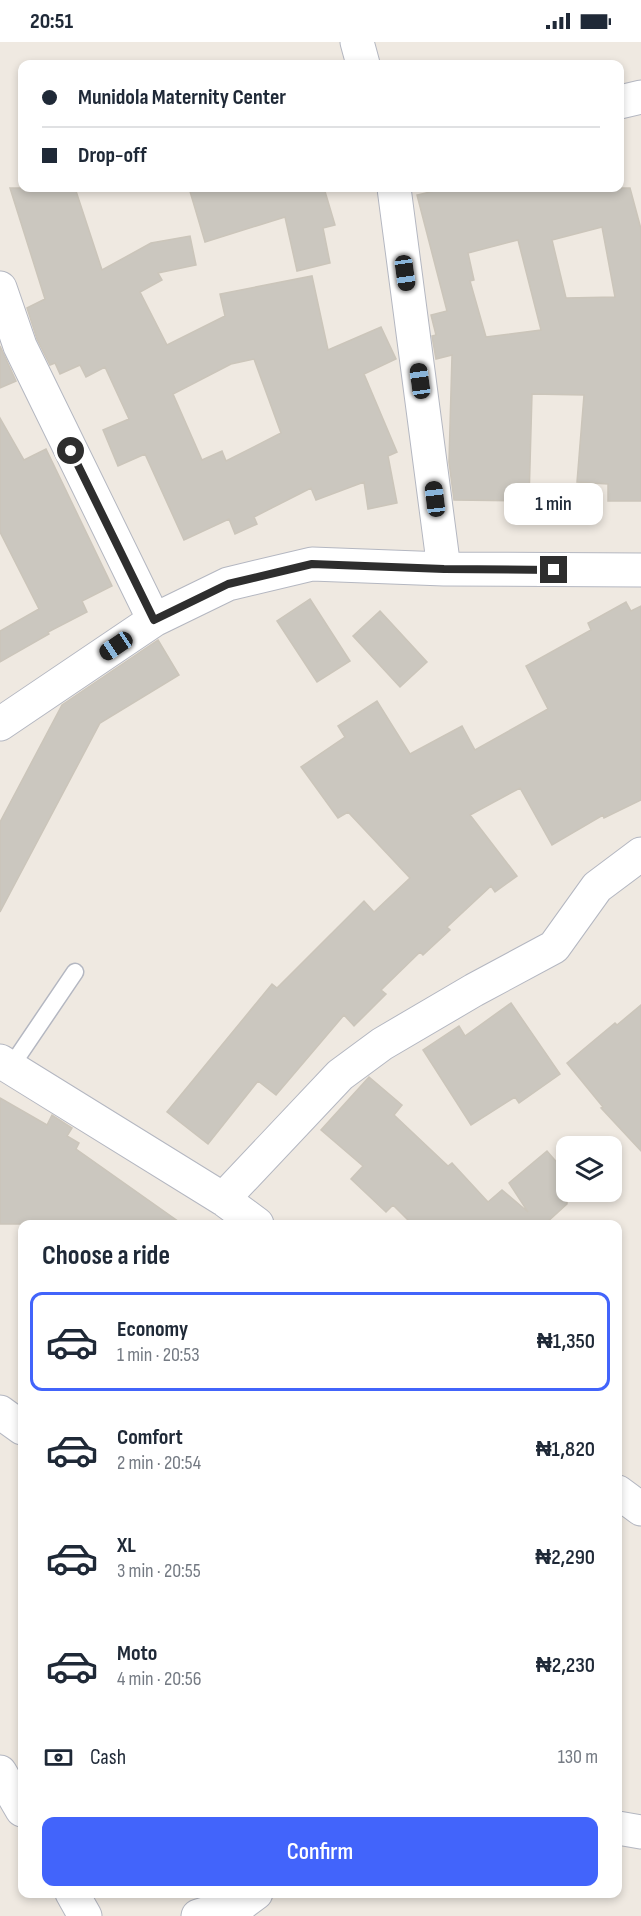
<!DOCTYPE html>
<html lang="en">
<head>
<meta charset="utf-8">
<style>
	:root { --surface:#fff; --page:#f6f6f7; --text:#1f2937; --muted:#747a83; --line:#e0e1e3; --accent:#4264fb }
	body { margin:0; font-family:"Sofia Sans Condensed",sans-serif; background:var(--page); color:var(--text); height:100vh; display:flex; flex-direction:column; font-size:22px; white-space:nowrap }
	* { box-sizing:border-box; margin:0 }
	p { font-size:20px; color:var(--muted) }
	.icon { flex:none; width:33px; height:33px; fill:none; stroke:currentColor; stroke-width:2; stroke-linecap:round; stroke-linejoin:round }
	.map { position:relative; flex:1; overflow:hidden }
	.drawer { position:absolute; left:18px; top:1178px; width:604px; height:678px; display:flex; flex-direction:column; background:var(--surface); border-radius:12px; box-shadow:0 3px 9px #0003 }
	.drawer>* { flex:none }
	.hud { position:absolute; left:18px; top:18px; width:606px; height:132px; border-radius:12px; box-shadow:0 3px 9px #0003; display:grid; align-content:center; height:132px; padding:0 24px; background:var(--surface) }
	.tools { position:absolute; left:556px; top:1094px; display:grid; gap:12px }
	.tools a { display:grid; place-items:center; width:66px; height:66px; border-radius:12px; background:var(--surface); box-shadow:0 3px 9px #0003; font-size:30px }
	.end { position:absolute; width:27px; height:27px; margin:-14px; border:8px solid #2e2e2e; background:#fff; box-shadow:0 0 0 3px #fff }
	.from { border-radius:50% }
	.bubble { position:absolute; height:42px; border-radius:12px; background:var(--surface); box-shadow:0 3px 9px #0003; font-size:20px; font-weight:600; line-height:42px; text-align:center }
	.car { position:absolute; width:18px; height:36px; margin:-18px -9px; border-radius:8px; box-shadow:0 0 4px 2px #0007; background:linear-gradient(#222 24%,#8ab4d8 0 40%,#222 0 76%,#8ab4d8 0 86%,#222 0) }
	.hud b { display:flex; align-items:center; gap:21px; height:57px; font-size:22px }
	.hud b+b { border-top:2px solid var(--line) }
	.hud i { width:15px; height:15px; background:var(--text) }
	ul { padding:0; list-style:none }
	li { display:flex; align-items:center; gap:18px; height:99px; margin:0 12px 9px; padding:0 12px; border:3px solid transparent; border-radius:12px }
	li div { flex:1 }
	li b { display:block; font-size:22px }
	li em { font-style:normal; font-weight:600 }
	li.active { border-color:var(--accent) }
	li>.icon { width:54px; height:54px; stroke-width:1.5 }
	h2 { padding:0 24px; font-size:27px; line-height:72px }
	.pay { display:flex; align-items:center; gap:15px; height:66px; padding:0 24px; font-size:22px }
	.pay p { margin-inline-start:auto }
	.button { display:flex; gap:12px; margin-top:auto; padding:12px 24px }
	.button a { flex:1; height:69px; border-radius:12px; background:var(--accent); color:#fff; font-size:24px; font-weight:600; line-height:69px; text-align:center }
	.status { display:flex; justify-content:space-between; align-items:center; height:42px; padding:0 30px; background:var(--surface); direction:ltr }
	.status svg { height:16px; fill:currentColor }
	.map>svg:first-child { display:block }
</style>
</head>
<body>
<div class="status"><b>20:51</b><svg viewBox="0 0 49 12"><path d="M0 12V9h3v3zM5 12V6h3v6zM10 12V3h3v9zM15 12V0h3v12zM26 1h20v11H26zM47 4h2v5h-2z"/></svg></div>
<div class="map">
<svg width="641" height="1874" viewBox="0 0 641 1874">
	<rect width="100%" height="100%" fill="#efe9e1"/>
	<path fill="#cbc7bf" stroke="#cbc5ba" stroke-width="1.5" fill-rule="evenodd" d="M10 146H75L102 228 151 201 190 194 196 223 158 231 162 238 140 250 167 303 225 274 220 252 312 234 328 308 381 285 396 317 364 332 397 410 388 414 397 461 368 467 364 440 316 458 311 446 254 475 257 482 235 492 229 477 184 498 145 412 118 424 103 388 129 377 105 325 86 335 80 323 60 332 55 321 50 323 37 297 27 266 45 257ZM254 317 281 391 226 419 222 409 202 418 173 352 231 322Z
		M189 146H324L335 183 323 186 330 221 297 229 285 175 205 200Z
		M447 146H630L641 187V459H608V442L577 440 584 353 532 352 529 459 454 458 449 420 452 313 436 317 432 294 436 293 431 273 447 269 417 153ZM602 185 615 255 566 256 552 198ZM518 198 541 288 486 295 470 239 474 238 468 211Z
		M0 304 16 339 0 346Z
		M0 376 24 418 46 407 112 544 82 559 87 570 48 590 49 592 0 620V589L39 567 0 490Z
		M310 557 350 619 317 640 277 579Z
		M626 560 631 569 641 564V758L604 776 603 773 552 803 520 746 470 773 517 834 495 850 491 844 447 885 450 888 423 913 420 910 381 948 386 952 354 984 344 973 276 1053 258 1039 208 1102 167 1070 272 942 277 946 364 859 374 870 410 836 348 770 338 776 301 725 345 695 338 684 377 659 410 712 462 684 475 708 548 667 526 624 591 588 588 581Z
		M380 569 427 620 400 645 353 594Z
		M158 598 179 633 100 681 0 870V780L62 663Z
		M511 961 560 1032 519 1061 515 1055 471 1083 423 1008 459 984 465 994Z
		M641 963V1109L601 1066 603 1065 567 1021 615 981 617 983Z
		M369 1035 402 1063 394 1073 448 1124 452 1121 488 1160 502 1148 528 1170 509 1141 547 1109 567 1132V1162L545 1182H412L393 1163 386 1170 351 1137 363 1124 321 1088Z
		M0 1056 47 1083 52 1073 72 1086 67 1094 79 1101 76 1107 182 1182H0Z"/>
	<g fill="none" stroke-linecap="round" stroke-linejoin="round">
		<defs>
			<path id="lane" d="M10 1026 75 930"/>
			<path id="street" d="M357 0 363 22
				M620 60 641 55
				M394 146 444 527
				M0 246 20 304 154 578
				M0 682 154 578 228 542 312 522 444 527 641 528
				M0 1019 223 1157 257 1182
				M223 1157 340 1033 382 1002 474 948 554 905 597 845 641 812
				M618 1450 641 1467
				M0 1730 22 1768
				M72 1851 85 1874
				M198 1874 244 1860 256 1851"/>
			<path id="secondary" d="M0 1370 22 1386
				M618 1786 641 1790"/>
		</defs>
		<use href="#lane" stroke="#b4b7c1" stroke-width="19"/>
		<use href="#street" stroke="#b4b7c1" stroke-width="35"/>
		<use href="#secondary" stroke="#b4b7c1" stroke-width="35"/>
		<use href="#lane" stroke="#fff" stroke-width="16"/>
		<use href="#street" stroke="#fff" stroke-width="33"/>
		<use href="#secondary" stroke="#fff" stroke-width="33"/>
	</g>
	<g fill="none" stroke-linecap="round" stroke-linejoin="round">
		<path stroke="#2e2e2e" stroke-width="8" d="M71 409 154 578 228 542 312 522 444 527 554 528"/>
	</g>
</svg>
<div class="tools">
<a><svg class="icon" aria-label="layers" viewBox="0 0 24 24"><path d="M12 4l9 5-9 5-9-5zM3 14l9 5 9-5"/></svg></a>
</div>
<i class="end from" style="left:71px;top:409px"></i>
<i class="end" style="left:554px;top:528px"></i>
<div class="bubble" style="left:504px;top:441px;width:99px">1 min</div>
<i class="car" style="left:405px;top:231px;rotate:172deg"></i>
<i class="car" style="left:420px;top:339px;rotate:352deg"></i>
<i class="car" style="left:435px;top:457px;rotate:353deg"></i>
<i class="car" style="left:116px;top:604px;rotate:236deg"></i>
<div class="hud">
<b><i class="from"></i>Munidola Maternity Center</b>
<b><i></i>Drop-off</b>
</div>
<section class="drawer">
<h2>Choose a ride</h2>
<ul>
<li class="active"><svg class="icon" aria-label="car" viewBox="0 0 24 24"><path d="M5 17H2v-5l4-1 3-4h7l3 4 3 1v5h-3M9 17h6M6 11h13"/><circle cx="7" cy="17" r="2"/><circle cx="17" cy="17" r="2"/></svg><div><b>Economy</b><p>1 min · 20:53</p></div><em>₦1,350</em></li>
<li><svg class="icon" aria-label="car" viewBox="0 0 24 24"><path d="M5 17H2v-5l4-1 3-4h7l3 4 3 1v5h-3M9 17h6M6 11h13"/><circle cx="7" cy="17" r="2"/><circle cx="17" cy="17" r="2"/></svg><div><b>Comfort</b><p>2 min · 20:54</p></div><em>₦1,820</em></li>
<li><svg class="icon" aria-label="car" viewBox="0 0 24 24"><path d="M5 17H2v-5l4-1 3-4h7l3 4 3 1v5h-3M9 17h6M6 11h13"/><circle cx="7" cy="17" r="2"/><circle cx="17" cy="17" r="2"/></svg><div><b>XL</b><p>3 min · 20:55</p></div><em>₦2,290</em></li>
<li><svg class="icon" aria-label="car" viewBox="0 0 24 24"><path d="M5 17H2v-5l4-1 3-4h7l3 4 3 1v5h-3M9 17h6M6 11h13"/><circle cx="7" cy="17" r="2"/><circle cx="17" cy="17" r="2"/></svg><div><b>Moto</b><p>4 min · 20:56</p></div><em>₦2,230</em></li>
</ul>
<div class="pay"><svg class="icon" aria-label="cash" viewBox="0 0 24 24"><path d="M3 7h18v10H3z"/><circle cx="12" cy="12" r="2"/></svg>Cash<p>130 m</p></div>
<div class="button"><a>Confirm</a></div>
</section>
</div>
</body>
</html>
